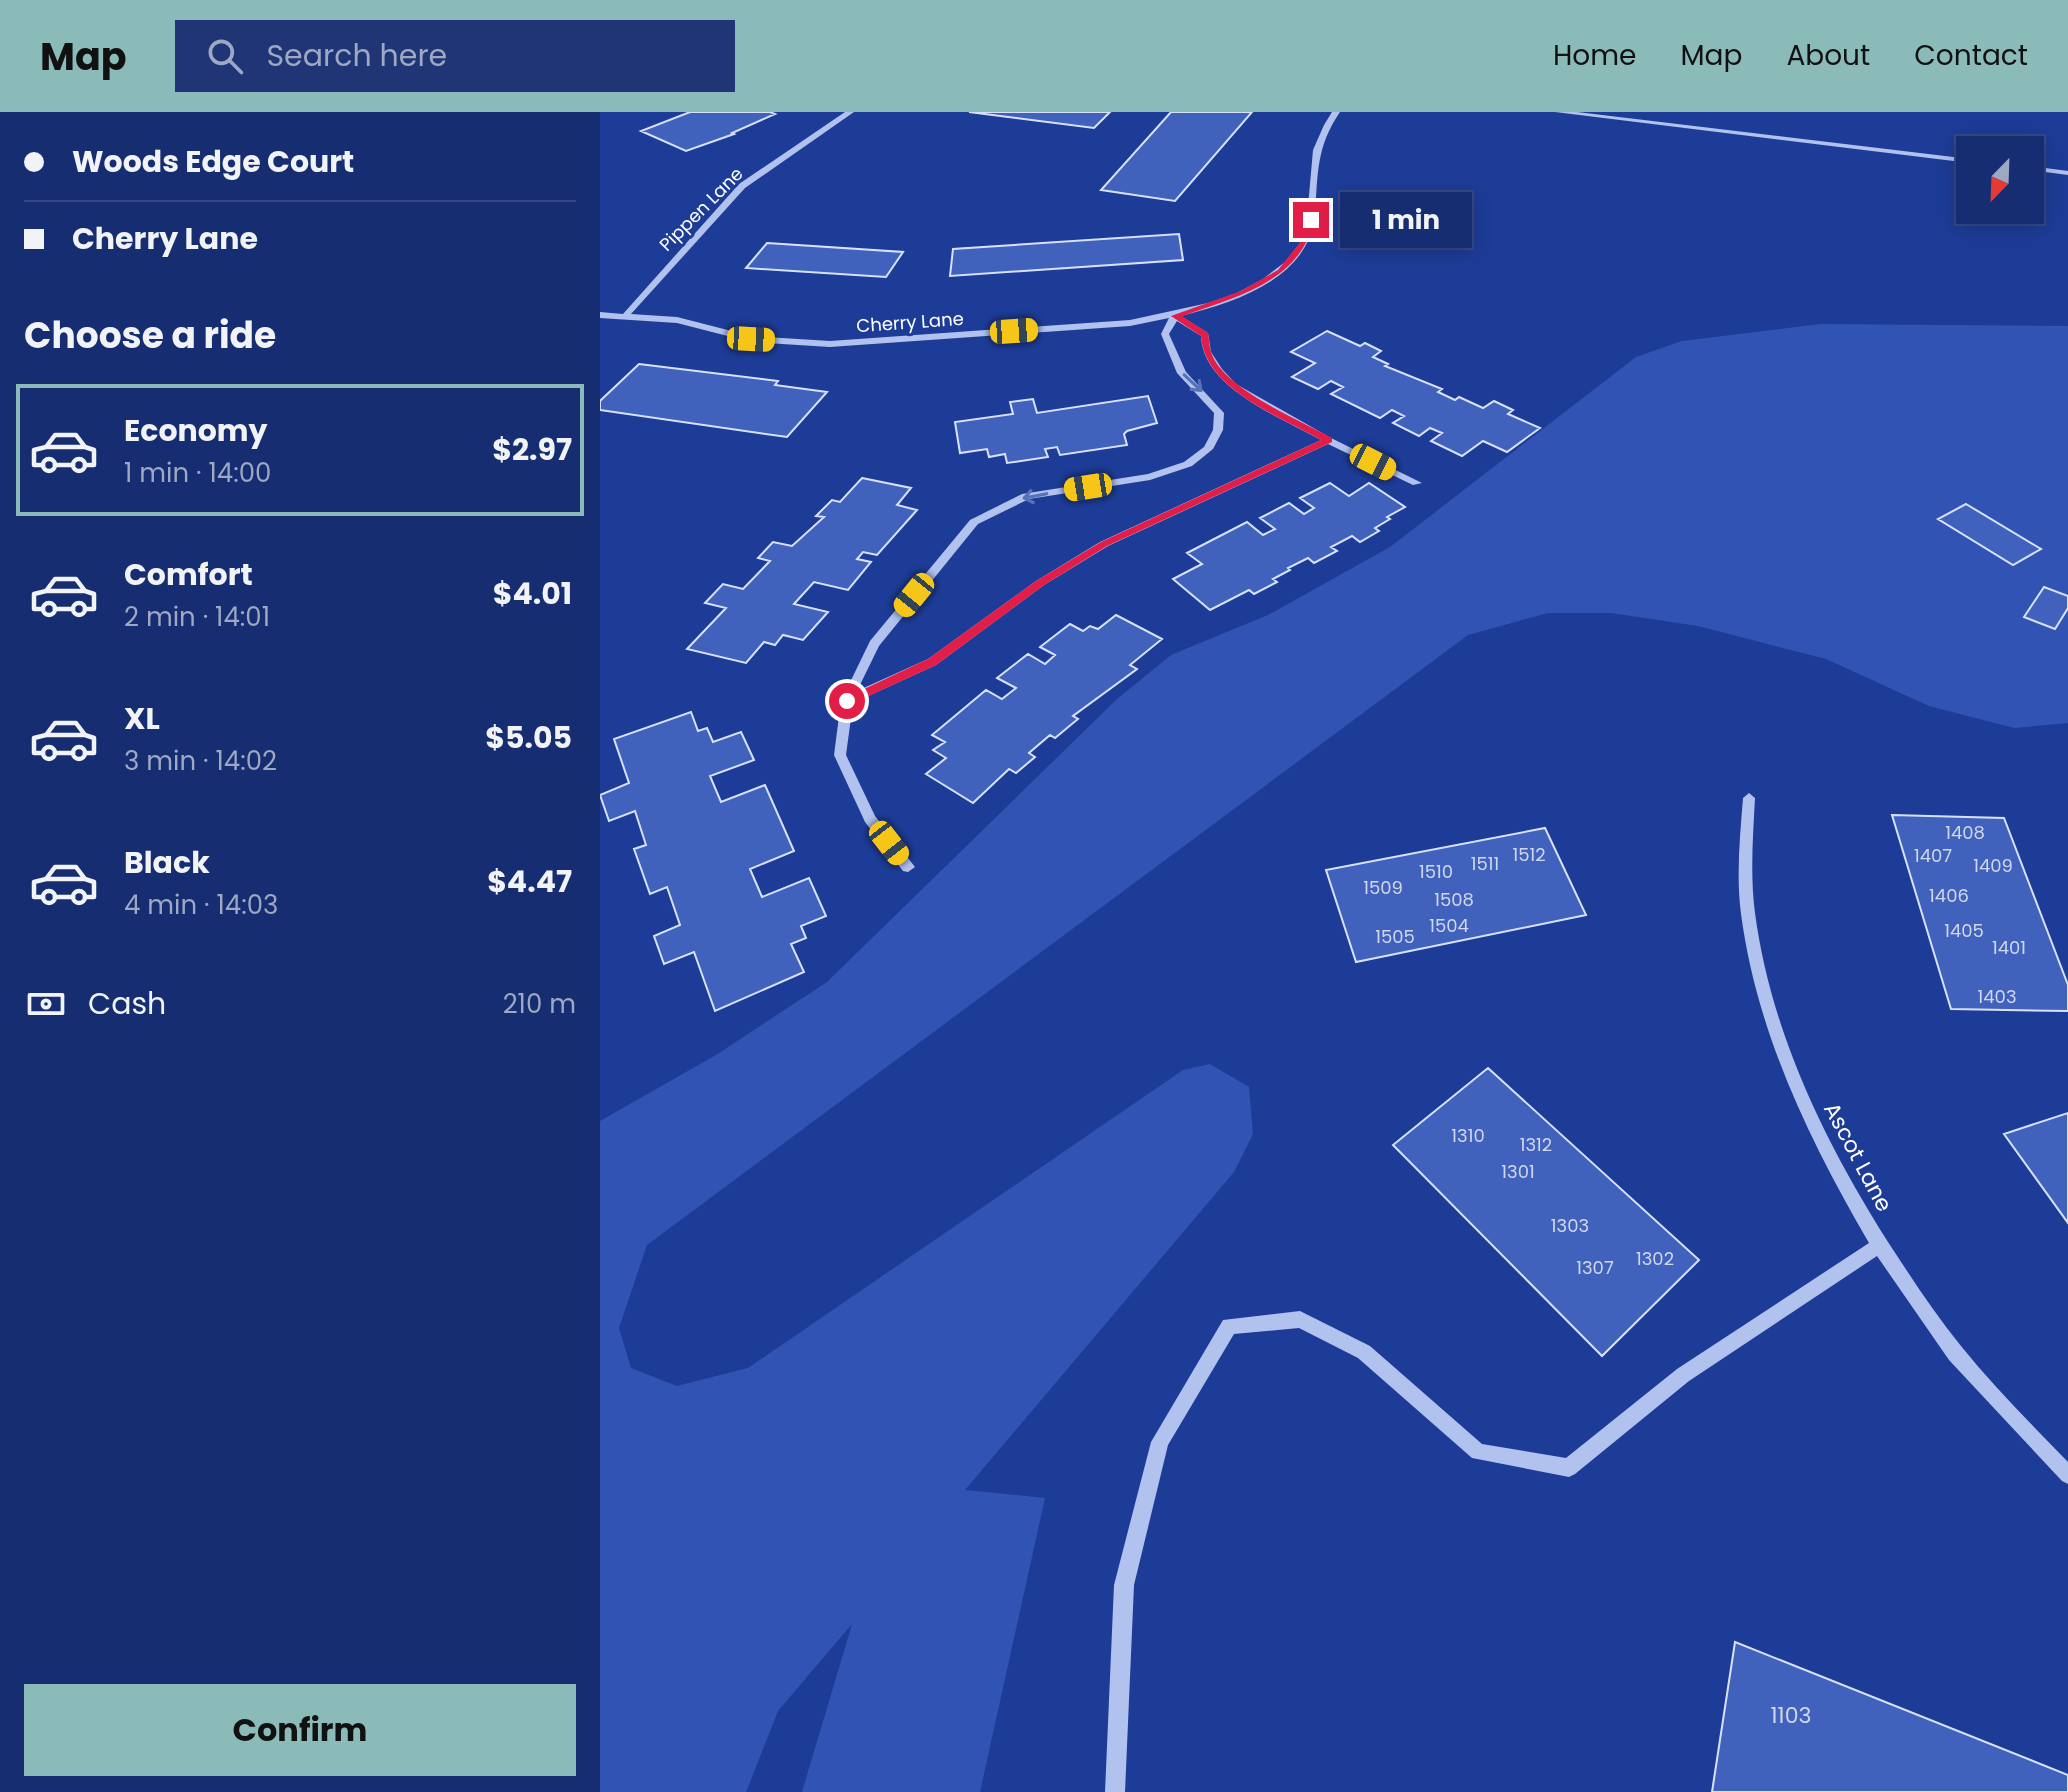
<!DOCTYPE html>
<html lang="en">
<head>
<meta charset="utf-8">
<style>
	:root { --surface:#162d71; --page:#1f3576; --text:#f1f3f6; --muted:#9ea8c3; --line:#354984; --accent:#8bbbb9 }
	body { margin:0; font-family:Poppins,sans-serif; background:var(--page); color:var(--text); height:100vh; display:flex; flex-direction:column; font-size:30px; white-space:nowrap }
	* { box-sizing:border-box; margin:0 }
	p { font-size:26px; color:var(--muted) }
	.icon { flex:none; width:44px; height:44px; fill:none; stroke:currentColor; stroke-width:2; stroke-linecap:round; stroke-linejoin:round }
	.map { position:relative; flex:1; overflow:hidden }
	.sheet { display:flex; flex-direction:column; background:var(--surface); width:600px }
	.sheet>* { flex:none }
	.banner { display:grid; align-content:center; height:176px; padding:0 24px; background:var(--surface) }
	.needle { width:52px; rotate:203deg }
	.tools { position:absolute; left:1356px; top:24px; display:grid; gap:16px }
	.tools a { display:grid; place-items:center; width:88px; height:88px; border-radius:0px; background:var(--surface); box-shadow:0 4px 20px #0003,0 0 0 2px var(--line); font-size:40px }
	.end { position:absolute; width:36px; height:36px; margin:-18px; border:10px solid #e11d48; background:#fff; box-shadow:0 0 0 4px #fff }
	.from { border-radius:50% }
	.bubble { position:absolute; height:56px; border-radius:0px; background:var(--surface); box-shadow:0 4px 20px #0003,0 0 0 2px var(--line); font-size:26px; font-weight:700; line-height:56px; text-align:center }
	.car { position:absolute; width:24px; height:48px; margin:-24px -12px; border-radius:10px; box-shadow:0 0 6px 2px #0007; background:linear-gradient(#f5c518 24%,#345 0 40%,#f5c518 0 76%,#345 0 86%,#f5c518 0) }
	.banner b { display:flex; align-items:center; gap:28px; height:76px; font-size:30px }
	.banner b+b { border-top:2px solid var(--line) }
	.banner i { width:20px; height:20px; background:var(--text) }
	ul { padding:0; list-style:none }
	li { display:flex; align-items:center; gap:24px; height:132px; margin:0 16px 12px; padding:0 8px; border:4px solid transparent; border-radius:0px }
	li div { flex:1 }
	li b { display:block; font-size:30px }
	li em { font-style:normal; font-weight:700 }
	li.current { border-color:var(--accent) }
	li>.icon { width:72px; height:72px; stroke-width:1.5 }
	h2 { padding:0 24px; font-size:36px; line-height:96px }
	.pay { display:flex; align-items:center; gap:20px; height:88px; padding:0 24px; font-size:30px }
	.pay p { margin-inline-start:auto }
	.button { display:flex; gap:16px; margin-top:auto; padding:16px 24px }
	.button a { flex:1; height:92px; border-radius:0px; background:var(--accent); color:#111; font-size:32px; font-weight:700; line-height:92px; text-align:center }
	header { display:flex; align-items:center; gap:48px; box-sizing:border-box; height:112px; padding:0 40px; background:var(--accent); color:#111 }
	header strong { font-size:38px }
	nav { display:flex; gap:44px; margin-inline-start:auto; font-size:28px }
	.search { width:560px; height:72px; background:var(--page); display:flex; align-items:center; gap:20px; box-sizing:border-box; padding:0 28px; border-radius:0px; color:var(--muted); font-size:30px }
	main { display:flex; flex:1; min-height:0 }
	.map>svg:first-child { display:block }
</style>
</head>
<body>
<header>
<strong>Map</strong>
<div class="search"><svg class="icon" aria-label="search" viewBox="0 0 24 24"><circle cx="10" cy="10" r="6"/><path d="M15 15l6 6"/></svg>Search here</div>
<nav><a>Home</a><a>Map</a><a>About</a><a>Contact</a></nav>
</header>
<main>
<section class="sheet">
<div class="banner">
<b><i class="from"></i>Woods Edge Court</b>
<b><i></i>Cherry Lane</b>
</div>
<h2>Choose a ride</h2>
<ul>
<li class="current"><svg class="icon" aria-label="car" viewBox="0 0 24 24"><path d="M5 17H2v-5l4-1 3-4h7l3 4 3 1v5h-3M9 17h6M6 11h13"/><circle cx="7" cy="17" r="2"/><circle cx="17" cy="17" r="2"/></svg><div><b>Economy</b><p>1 min · 14:00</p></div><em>$2.97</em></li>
<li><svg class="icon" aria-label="car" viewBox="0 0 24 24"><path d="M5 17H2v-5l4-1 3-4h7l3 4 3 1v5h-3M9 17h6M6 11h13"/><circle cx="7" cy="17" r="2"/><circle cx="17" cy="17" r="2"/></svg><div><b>Comfort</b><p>2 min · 14:01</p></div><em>$4.01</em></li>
<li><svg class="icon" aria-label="car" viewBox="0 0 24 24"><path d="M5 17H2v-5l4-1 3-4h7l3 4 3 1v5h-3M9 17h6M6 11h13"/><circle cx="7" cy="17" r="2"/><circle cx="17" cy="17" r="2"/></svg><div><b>XL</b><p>3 min · 14:02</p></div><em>$5.05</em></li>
<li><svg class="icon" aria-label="car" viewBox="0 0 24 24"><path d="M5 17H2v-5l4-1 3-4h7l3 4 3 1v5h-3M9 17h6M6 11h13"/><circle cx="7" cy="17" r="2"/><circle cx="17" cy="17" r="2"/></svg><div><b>Black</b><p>4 min · 14:03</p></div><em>$4.47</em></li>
</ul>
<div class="pay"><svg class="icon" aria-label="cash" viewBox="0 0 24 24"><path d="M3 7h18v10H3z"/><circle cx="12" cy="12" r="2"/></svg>Cash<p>210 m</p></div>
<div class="button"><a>Confirm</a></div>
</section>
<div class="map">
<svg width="1468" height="1680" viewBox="0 0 1468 1680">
	<rect width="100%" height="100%" fill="#1d3c97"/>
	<path fill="#3154b4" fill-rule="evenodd" d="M1220 212 1468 214V484L1444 475 1425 504 1455 517 1468 496V611L1414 616 1329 594 1226 547 1098 514 1011 501H948L868 523 47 1133 19 1216 31 1256 77 1274 148 1256 583 958 610 952 649 975 653 1022 634 1060 365 1378 445 1386 380 1680H202L252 1512 178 1599 146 1680H0V1009L116 943 227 870 516 588 571 543 668 503 790 435 1036 245 1082 229ZM1367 392 1440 436 1339 407Z"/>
	<path fill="#4162bc" stroke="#d8e1fb" stroke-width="2" d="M90 0H170L175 2 132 21 134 22 86 39 41 19Z
		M369 0H510L494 16Z
		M571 0H652L575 89 501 78Z
		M579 122 583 148 350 164 353 137Z
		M167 131 303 140 286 165 146 156Z
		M727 219 760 234 765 231 781 239 773 245 788 252 785 254 842 277 838 280 855 288 859 285 883 296 894 289 913 298 908 302 940 316 907 340 883 329 862 344 831 329 842 321 830 316 819 324 793 311 804 304 792 298 780 306 731 282 743 275 731 269 718 277 692 265 715 251 691 240Z
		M39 252 178 269 175 273 227 280 187 325 0 298V289Z
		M548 284 557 311 527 319 524 322 527 333 460 343 457 335 445 337 448 345 407 351 405 342 389 345 387 337 360 341 355 310 413 302 410 290 433 287 437 301Z
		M262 366 311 376 297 393 317 398 277 443 263 440 257 447 271 450 248 478 214 470 194 492 228 500 203 528 183 523 175 533 164 530 146 551 87 537 126 496 105 491 123 472 143 477 170 449 158 446 173 430 192 434 224 405 216 404 232 388 240 390Z
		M730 371 749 384 769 371 805 395 787 405 790 407 775 416 779 419 760 430 752 424 731 435 737 439 714 451 708 446 688 456 690 458 673 467 677 470 654 482 649 478 610 498 573 467 602 452 587 441 647 410 663 423 675 417 660 406 689 391 704 402 714 396 700 386Z
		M1366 392 1441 437 1413 453 1338 407Z
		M1444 475 1468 484V496L1455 517 1424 505Z
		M516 503 562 527 530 553 537 557 473 604 478 607 455 626 450 623 429 641 435 645 416 661 409 657 373 691 326 662 346 646 333 638 345 630 332 623 386 578 402 587 416 576 397 566 428 542 445 552 455 543 440 535 470 512 483 519 490 514 498 517Z
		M91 600 98 619 107 616 113 630 141 620 154 648 110 664 121 690 165 673 194 739 150 757 162 785 209 766 226 804 201 814 206 826 191 832 204 860 115 899 94 840 64 852 54 824 80 813 67 775 50 782 34 737 46 733 35 699 9 709 0 683 29 671 14 627Z
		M1292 703 1404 706 1468 873V899L1351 897Z
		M945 716 986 803 756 850 726 758Z
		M888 956 1099 1148 1002 1244 793 1033Z
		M1468 1001V1111L1404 1022Z
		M1135 1530 1468 1663V1680H1112Z"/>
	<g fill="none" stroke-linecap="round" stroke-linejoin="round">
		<path fill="#b1c2ef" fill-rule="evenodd" d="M245 0H254L145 76 31 202 77 205 151 224 230 229 530 208 608 191 637 181 663 167 685 150 700 131 707 106 713 38 724 13 732 0H740C716 35 718 62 715 101 710 167 635 190 581 204L608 221 611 240 622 257 636 272 731 326 822 371 813 373 728 332 508 434 444 473 336 553 253 591 246 643 275 704 315 755 308 760 303 759 265 710 234 643 241 589 270 529 370 408 422 382 548 362 584 350 604 335 613 318 614 301 577 261 561 222 569 206 530 214 230 235 151 230 77 211 0 206V200L23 202 139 72ZM577 209 601 224C603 276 680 305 721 328L500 430 436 469 328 547 257 579 279 534 378 412 429 387 550 368 592 354 613 337 623 318 624 301 586 260 569 222Z
			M955 0H977L1370 47V51Z
			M1430 54 1468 59V63L1430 58Z
			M1149 681 1155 686C1153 724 1150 763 1155 801 1171 921 1225 1030 1288 1130 1311 1165 1334 1201 1361 1234 1394 1275 1431 1312 1468 1350V1372L1462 1369 1349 1248 1277 1144 1089 1269 975 1362 969 1365 872 1346 758 1246 699 1216 634 1222 568 1333 534 1473 525 1680H505L514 1473 551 1330 623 1208 700 1199 770 1234 882 1332 966 1346 1077 1257 1269 1131C1209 1028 1157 921 1141 802 1136 764 1140 724 1143 686Z"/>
	</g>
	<defs><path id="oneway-shaft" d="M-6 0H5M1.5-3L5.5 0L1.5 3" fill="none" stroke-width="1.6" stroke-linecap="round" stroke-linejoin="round" transform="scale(2)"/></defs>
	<g stroke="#5872ba">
		<use href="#oneway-shaft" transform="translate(593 271) rotate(43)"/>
		<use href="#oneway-shaft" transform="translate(435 384) rotate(169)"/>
	</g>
	<path fill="#e11d48" d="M708 106 714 108C701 170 634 186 582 204L608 221C609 227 609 234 611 240 623 277 698 307 732 326V330L507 434 444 473 336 553 251 592H243V587L328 547 436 469 501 430 721 328C680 304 605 278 601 224L571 204 641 179 678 158 703 127Z"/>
	<g text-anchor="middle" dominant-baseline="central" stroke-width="6" stroke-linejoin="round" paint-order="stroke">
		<g font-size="18" fill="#fff" stroke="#1d3c97">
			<text transform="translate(101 97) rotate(-45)">Pippen Lane</text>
			<text transform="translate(310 210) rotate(-4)">Cherry Lane</text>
		</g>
		<g font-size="18" fill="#d0d8ee">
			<text x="1365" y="720">1408</text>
			<text x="929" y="742">1512</text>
			<text x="1333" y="743">1407</text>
			<text x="885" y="751">1511</text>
			<text x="1393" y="753">1409</text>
			<text x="836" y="759">1510</text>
			<text x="783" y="775">1509</text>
			<text x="1349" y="783">1406</text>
			<text x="854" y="787">1508</text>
			<text x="849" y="813">1504</text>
			<text x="1364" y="818">1405</text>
			<text x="795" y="824">1505</text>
			<text x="1409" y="835">1401</text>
			<text x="1397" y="884">1403</text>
			<text x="868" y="1023">1310</text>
			<text x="936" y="1032">1312</text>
			<text x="918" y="1059">1301</text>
			<text x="970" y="1113">1303</text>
			<text x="1055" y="1146">1302</text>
			<text x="995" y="1155">1307</text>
		</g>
		<g font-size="22" fill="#fff" stroke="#1d3c97">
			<text transform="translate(1258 1045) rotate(62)">Ascot Lane</text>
		</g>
		<g font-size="22" fill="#d0d8ee">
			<text x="1191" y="1603">1103</text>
		</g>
	</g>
</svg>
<div class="tools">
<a><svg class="needle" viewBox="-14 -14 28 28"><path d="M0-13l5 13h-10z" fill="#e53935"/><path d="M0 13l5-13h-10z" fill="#9ea8c3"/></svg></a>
</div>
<i class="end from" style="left:247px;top:589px"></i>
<i class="end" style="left:711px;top:108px"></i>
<div class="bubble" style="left:740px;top:80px;width:132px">1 min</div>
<i class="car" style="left:414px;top:219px;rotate:86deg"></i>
<i class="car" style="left:151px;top:227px;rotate:93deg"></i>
<i class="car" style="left:773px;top:350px;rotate:117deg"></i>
<i class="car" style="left:488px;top:375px;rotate:261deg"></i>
<i class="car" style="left:314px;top:483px;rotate:219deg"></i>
<i class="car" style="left:289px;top:731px;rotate:142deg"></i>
</div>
</main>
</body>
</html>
